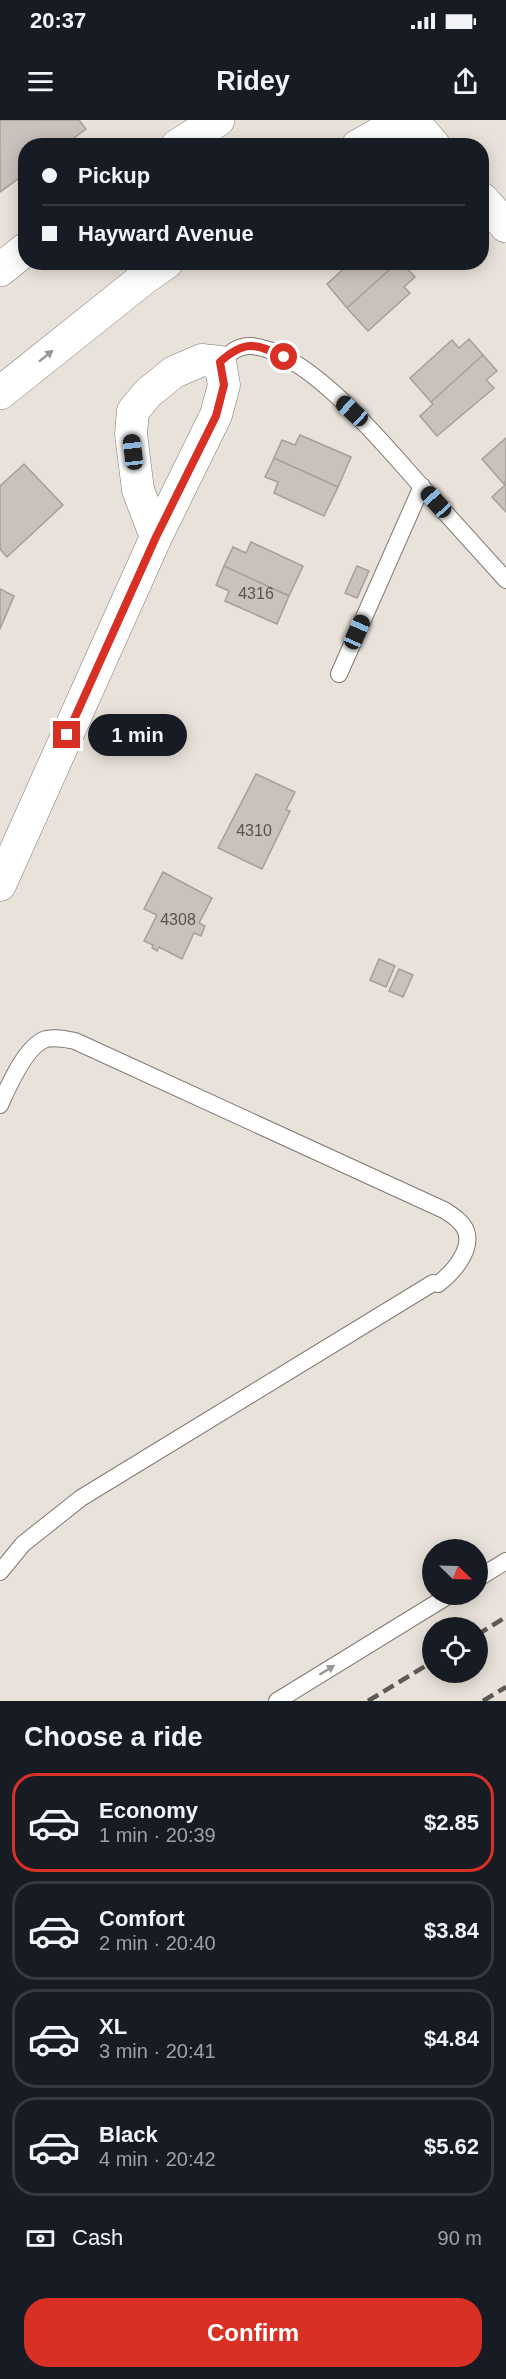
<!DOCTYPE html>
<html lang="en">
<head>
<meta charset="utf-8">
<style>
	:root { --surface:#171b24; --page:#20242c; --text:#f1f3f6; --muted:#9ea1a6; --line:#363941; --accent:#d93025 }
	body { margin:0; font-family:Helvetica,sans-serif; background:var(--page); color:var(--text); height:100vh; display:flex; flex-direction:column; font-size:22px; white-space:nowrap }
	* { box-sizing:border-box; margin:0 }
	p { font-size:20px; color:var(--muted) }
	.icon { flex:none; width:33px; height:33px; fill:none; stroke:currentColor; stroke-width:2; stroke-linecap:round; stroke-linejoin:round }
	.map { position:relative; height:1581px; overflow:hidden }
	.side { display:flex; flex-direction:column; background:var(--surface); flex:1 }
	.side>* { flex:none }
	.hud { position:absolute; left:18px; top:18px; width:471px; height:132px; border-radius:24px; box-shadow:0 3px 15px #0003; display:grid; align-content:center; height:132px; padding:0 24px; background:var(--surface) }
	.needle { width:39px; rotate:113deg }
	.fabs { position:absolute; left:422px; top:1419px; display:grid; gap:12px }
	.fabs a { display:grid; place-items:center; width:66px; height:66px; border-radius:50%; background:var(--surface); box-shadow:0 3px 15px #0003; font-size:30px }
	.end { position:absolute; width:27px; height:27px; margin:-14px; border:8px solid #d93025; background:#fff; box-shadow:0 0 0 3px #fff }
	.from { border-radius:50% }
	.bubble { position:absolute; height:42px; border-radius:21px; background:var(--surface); box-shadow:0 3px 15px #0003; font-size:20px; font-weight:700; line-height:42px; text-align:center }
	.car { position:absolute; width:18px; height:36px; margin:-18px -9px; border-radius:8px; box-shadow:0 0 4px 2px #0007; background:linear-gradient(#222 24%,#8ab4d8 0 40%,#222 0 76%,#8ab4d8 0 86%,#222 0) }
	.hud b { display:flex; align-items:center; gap:21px; height:57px; font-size:22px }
	.hud b+b { border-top:2px solid var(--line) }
	.hud i { width:15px; height:15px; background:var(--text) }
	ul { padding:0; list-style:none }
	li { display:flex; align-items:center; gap:18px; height:99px; margin:0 12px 9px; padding:0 12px; border:3px solid var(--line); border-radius:24px }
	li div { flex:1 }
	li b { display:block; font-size:22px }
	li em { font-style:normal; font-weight:700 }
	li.on { border-color:var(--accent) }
	li>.icon { width:54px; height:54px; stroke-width:1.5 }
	h2 { padding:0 24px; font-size:27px; line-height:72px }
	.pay { display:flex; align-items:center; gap:15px; height:66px; padding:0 24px; font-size:22px }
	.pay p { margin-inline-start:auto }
	.cta { display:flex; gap:12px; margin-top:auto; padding:12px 24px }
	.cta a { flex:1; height:69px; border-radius:24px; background:var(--accent); color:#fff; font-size:24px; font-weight:700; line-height:69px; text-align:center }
	.status { display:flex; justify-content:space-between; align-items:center; height:42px; padding:0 30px; background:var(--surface); direction:ltr }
	.status svg { height:16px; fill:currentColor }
	header { display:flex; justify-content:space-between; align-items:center; height:78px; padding:0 24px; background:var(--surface); font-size:27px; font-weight:700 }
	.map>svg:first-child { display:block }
</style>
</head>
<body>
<div class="status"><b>20:37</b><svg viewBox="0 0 49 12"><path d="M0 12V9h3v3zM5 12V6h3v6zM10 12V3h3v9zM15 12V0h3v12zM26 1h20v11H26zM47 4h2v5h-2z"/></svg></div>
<header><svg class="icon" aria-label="menu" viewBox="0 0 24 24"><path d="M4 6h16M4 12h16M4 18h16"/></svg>Ridey<svg class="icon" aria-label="share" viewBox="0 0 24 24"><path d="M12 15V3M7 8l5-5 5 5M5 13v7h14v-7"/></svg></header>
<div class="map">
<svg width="506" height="1581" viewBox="0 0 506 1581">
	<rect width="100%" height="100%" fill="#e9e2da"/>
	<path fill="#cbc1bc" stroke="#a79e98" stroke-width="1.5" d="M0 0H79L86 9 63 26H26V53L0 72Z
		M351 142H398L347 188 327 164Z
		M398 142H401L415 157 404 167 410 173 368 211 347 188Z
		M469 219 483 235 431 282 410 258 452 220 459 228Z
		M483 235 497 251 486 260 494 268 437 316 420 296 433 284 431 282Z
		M300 315 351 337 338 367 274 338 282 320 295 325Z
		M506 318V361L503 363 482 339Z
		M274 338 338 367 324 396 274 373 278 362 265 357Z
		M24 344 63 385 7 437 0 429V366Z
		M506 361V392L492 377 505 365 503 363Z
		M251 422 303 446 289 476 224 446 233 427 246 433Z
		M224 446 289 476 277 504 225 481 229 471 216 465Z
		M357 446 369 451 357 478 345 473Z
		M0 469 14 476 0 509Z
		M256 654 295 672 286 690 290 691 262 749 218 728Z
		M163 752 212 778 199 803 205 806 201 816 194 813 182 839 159 827 157 831 152 828 153 825 144 821 157 795 144 789Z
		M379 839 395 846 386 867 370 860Z
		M399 849 413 855 403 877 389 871Z"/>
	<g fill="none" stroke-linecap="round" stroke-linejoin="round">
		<defs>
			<path id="lane" d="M220 242C230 233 238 225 252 226 310 232 384 325 423 368 450 398 478 429 506 460
				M339 554 422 366
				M0 985C8 967 26 925 46 919 57 917 65 919 75 921L444 1090C449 1093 455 1097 459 1101 481 1121 455 1151 438 1164L433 1163 81 1378 23 1424 0 1452
				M477 1459 506 1441
				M277 1581 451 1474"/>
			<path id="street" d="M0 765 156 417 216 295 224 265 220 242 202 240 174 252 148 273 133 291 131 314 138 370 156 417"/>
			<path id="secondary" d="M412 0 434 26
				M482 79 506 106"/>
			<path id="primary" d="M177 26 218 0
				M358 26 404 0
				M0 150 26 129
				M0 273 143 159 167 142"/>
		</defs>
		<use href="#lane" stroke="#7f7972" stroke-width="18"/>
		<use href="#street" stroke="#7f7972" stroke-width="33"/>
		<use href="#secondary" stroke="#7f7972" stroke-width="34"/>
		<use href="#primary" stroke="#7f7972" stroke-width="34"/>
		<use href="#lane" stroke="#fff" stroke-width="16"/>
		<use href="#street" stroke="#fff" stroke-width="32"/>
		<use href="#secondary" stroke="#fff" stroke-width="33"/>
		<use href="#primary" stroke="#fff" stroke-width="33"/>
		<path stroke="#5d5a56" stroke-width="4.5" stroke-dasharray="12 6" stroke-linecap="butt" d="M477 1515 506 1497
			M368 1581 432 1542
			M483 1581 506 1567"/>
	</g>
	<defs><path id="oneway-solid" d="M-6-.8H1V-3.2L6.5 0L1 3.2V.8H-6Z" transform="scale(1.5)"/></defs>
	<g fill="#989796">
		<use href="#oneway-solid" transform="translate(46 236) rotate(-39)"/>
		<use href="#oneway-solid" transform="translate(327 1550) rotate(-32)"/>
	</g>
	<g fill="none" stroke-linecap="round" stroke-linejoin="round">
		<path stroke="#d93025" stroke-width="8" d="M67 615 156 417 216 296 224 265 220 242C244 220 256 223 284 237"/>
	</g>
	<g text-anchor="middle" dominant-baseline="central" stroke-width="4.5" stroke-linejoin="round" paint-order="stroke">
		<g font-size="16" fill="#585450">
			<text x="256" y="473">4316</text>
			<text x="254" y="710">4310</text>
			<text x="178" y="799">4308</text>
		</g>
	</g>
</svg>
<div class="fabs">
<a><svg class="needle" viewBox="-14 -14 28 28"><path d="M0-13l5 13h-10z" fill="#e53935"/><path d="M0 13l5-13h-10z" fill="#9ea1a6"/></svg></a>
<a><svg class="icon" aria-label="locate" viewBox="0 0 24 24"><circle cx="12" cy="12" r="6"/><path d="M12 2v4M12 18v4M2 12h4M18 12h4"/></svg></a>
</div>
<i class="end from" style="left:284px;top:237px"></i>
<i class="end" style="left:67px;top:615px"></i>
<div class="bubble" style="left:88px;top:594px;width:99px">1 min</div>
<i class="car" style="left:352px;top:291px;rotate:312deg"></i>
<i class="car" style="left:133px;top:332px;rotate:353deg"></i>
<i class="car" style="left:436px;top:382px;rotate:318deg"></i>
<i class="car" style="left:357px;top:512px;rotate:24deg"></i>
<div class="hud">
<b><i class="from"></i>Pickup</b>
<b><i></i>Hayward Avenue</b>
</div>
</div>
<section class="side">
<h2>Choose a ride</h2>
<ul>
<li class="on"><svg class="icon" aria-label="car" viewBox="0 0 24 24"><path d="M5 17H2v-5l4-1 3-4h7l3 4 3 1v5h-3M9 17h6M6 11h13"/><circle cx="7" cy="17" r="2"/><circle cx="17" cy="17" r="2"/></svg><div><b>Economy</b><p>1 min · 20:39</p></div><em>$2.85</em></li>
<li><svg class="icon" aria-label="car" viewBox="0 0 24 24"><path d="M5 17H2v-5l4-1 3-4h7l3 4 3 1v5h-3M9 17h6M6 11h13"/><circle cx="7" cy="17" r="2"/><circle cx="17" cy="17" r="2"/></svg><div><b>Comfort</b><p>2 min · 20:40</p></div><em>$3.84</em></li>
<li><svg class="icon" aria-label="car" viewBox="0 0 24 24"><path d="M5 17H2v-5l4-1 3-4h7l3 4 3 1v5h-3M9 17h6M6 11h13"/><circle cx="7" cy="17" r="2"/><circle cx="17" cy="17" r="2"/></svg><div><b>XL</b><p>3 min · 20:41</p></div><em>$4.84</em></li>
<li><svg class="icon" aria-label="car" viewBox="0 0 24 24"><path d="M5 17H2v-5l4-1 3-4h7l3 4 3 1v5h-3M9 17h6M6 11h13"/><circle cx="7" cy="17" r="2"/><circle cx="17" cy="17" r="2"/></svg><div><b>Black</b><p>4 min · 20:42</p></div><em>$5.62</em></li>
</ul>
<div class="pay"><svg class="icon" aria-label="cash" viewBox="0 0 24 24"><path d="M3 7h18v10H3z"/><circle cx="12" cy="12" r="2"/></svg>Cash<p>90 m</p></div>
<div class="cta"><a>Confirm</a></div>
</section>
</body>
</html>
